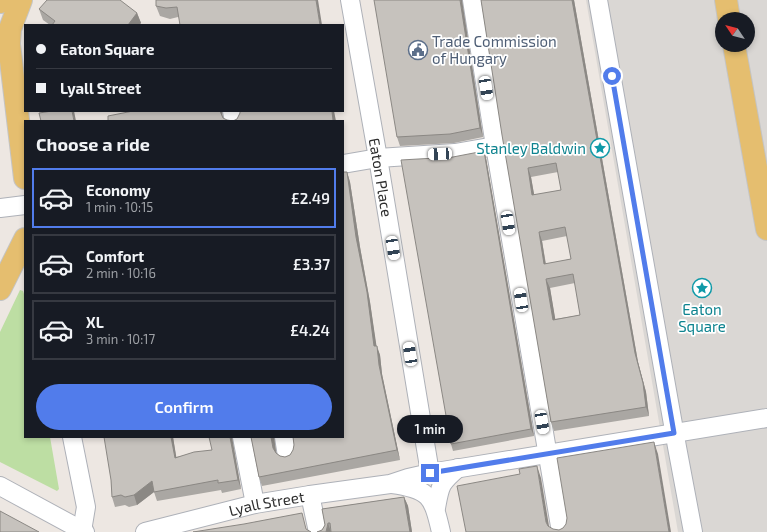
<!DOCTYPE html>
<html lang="en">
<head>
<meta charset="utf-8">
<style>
	:root { --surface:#171b24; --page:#242831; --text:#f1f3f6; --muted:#9ea1a6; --line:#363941; --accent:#517ceb }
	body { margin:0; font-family:"Exo 2",sans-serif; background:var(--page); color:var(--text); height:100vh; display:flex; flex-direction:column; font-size:15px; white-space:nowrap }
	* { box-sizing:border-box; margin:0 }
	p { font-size:13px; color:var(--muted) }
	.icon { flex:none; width:22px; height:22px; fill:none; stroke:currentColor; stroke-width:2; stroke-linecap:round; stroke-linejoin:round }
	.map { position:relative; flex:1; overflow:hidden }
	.sheet { position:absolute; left:24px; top:120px; width:320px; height:318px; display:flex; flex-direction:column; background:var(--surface); border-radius:0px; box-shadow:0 2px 6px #0003 }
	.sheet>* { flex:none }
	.top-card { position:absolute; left:24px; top:24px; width:320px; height:88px; border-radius:0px; box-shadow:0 2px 6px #0003; display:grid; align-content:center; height:88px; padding:0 12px; background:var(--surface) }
	.needle { width:26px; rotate:305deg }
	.tools { position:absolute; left:715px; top:12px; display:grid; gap:8px }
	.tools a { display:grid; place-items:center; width:40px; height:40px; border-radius:50%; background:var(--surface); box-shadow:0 2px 6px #0003; font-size:20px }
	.end { position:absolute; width:18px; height:18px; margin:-9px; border:5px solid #517ceb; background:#fff; box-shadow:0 0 0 2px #fff }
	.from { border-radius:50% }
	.bubble { position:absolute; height:28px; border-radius:14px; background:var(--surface); box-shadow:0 2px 6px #0003; font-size:13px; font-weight:600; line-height:28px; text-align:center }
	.car { position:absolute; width:12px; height:24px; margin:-12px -6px; border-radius:5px; box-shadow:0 0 3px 1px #0007; background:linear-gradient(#fff 24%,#345 0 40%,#fff 0 76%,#345 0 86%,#fff 0) }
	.top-card b { display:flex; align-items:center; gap:14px; height:38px; font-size:15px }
	.top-card b+b { border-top:1px solid var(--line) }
	.top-card i { width:10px; height:10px; background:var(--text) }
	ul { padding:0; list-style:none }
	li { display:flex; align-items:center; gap:12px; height:60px; margin:0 8px 6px; padding:0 4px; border:2px solid var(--line); border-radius:0px }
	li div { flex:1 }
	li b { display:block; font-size:15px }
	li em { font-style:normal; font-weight:600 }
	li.selected { border-color:var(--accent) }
	li>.icon { width:36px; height:36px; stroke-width:1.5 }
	h2 { padding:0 12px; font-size:18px; line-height:48px }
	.button { display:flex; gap:8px; margin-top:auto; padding:8px 12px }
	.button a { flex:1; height:46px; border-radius:24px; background:var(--accent); color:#fff; font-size:16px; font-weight:600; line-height:46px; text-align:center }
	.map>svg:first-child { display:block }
</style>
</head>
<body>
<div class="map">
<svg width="767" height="532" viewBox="0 0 767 532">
	<rect width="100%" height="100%" fill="#ede7e2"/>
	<path fill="#bddea3" d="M20 290 23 291 25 297V437H50L59 489 57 491 0 462V332Z"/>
	<path fill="#dad7d4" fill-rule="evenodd" d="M586 0H767V532H678ZM722 19H748V45H722Z"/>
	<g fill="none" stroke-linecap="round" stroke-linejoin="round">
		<defs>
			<g id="minor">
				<path id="s1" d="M350 0 378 158 430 473"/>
				<path d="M472 0 495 146 561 532"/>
				<path d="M598 0 677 447 693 532"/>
				<path d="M232 111 234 121"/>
				<path d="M343 164 378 158 455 153 495 146"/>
				<path d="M0 208 25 205"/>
				<path d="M72 437 86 507 82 531"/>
				<path d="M242 437 255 504"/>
				<path d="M284 437 287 456"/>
				<path d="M392 484C430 489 433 497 441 532"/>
				<path d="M0 486 85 532"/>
				<path d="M310 495 318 532"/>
				<path d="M436 508C440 486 440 483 458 468"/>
				<path id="s2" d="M145 532 255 504 310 495 390 484 408 478 430 473 767 418"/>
			</g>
			<path id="major" d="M21 0 10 29 9 44 25 178
				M726 0 729 19
				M0 2 6 0
				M734 45 767 229
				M0 289 25 239"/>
		</defs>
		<use href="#minor" stroke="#aeb1b8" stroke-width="20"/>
		<use href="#major" stroke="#c4c4c4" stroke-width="24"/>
		<use href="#minor" stroke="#fff" stroke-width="18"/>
		<use href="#major" stroke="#e5be6f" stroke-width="22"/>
	</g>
	<path fill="#aaa7a3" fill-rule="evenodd" d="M156 0 322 25 178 17 170 19 160 16 156 6Z
		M481 0H574L638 362 646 392 649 416 554 431 551 422ZM558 172 561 190 534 195 531 177ZM567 236 571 259 546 264 542 241ZM575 283 580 315 555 319 550 288Z
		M462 1 483 137 454 143 400 146 397 137Z
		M39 9 137 13 141 23 139 25H50L43 20Z
		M484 151 486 158 534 436 453 451 451 444Z
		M347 172 350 182 360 247 370 302 376 346 380 355 382 374 400 460 262 486 259 477 251 437H274L276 453 280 456 285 457 290 455 293 450Z
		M173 437 176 457 212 450 232 439 241 489 222 493 221 490 157 501 154 492 137 505 129 507 125 505 115 507 112 497 111 480Z
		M404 497 408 506 412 532H317L322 530 325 525 322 509Z"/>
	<path fill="#8b8884" d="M316 0H318L322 25H320Z
		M460 0H462L483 137 480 128Z
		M572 0H574L638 362 646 392 649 416 646 407 635 353Z
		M137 13 141 23 139 25H128Z
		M72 111H74L76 121H74Z
		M220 111H222L223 121Z
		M332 111H334L336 121H333Z
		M484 151 486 158 534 436 531 429Z
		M528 168 531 177 536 205 532 195Z
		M347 172 350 182 360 247 370 302 378 356 374 346 356 237Z
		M539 232 542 241 547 273 544 264Z
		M546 279 550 288 557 329 553 320Z
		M377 346 380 355 382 374 400 460 397 450 379 365Z
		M171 437H173L178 467 175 458Z
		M230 437H232L241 489 238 480Z
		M271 437H274L277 458 273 448Z
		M654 442 658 454 671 532H669Z
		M537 466 541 478 550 532 546 522Z
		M152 481 154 492 137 505 134 495Z
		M404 497 408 506 412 532H410Z
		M328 523 331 532H326Z"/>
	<path fill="#c6c2bd" stroke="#8b8884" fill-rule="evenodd" d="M47 0H120L137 13 128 25H52L55 21 39 9Z
		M156 0H316L320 25H180L177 7 166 8 156 6Z
		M374 0H460L480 128 450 134 397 137Z
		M481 0H572L635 353 643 383 646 407 551 422 502 135ZM556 163 561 190 532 195 528 168ZM565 227 571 259 544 264 539 232ZM573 274 580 315 553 320 546 279Z
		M52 111H72L74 121H41L39 113Z
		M133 111H220L223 118 227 120 233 121 237 119 240 113V111H332L333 121H108V116Z
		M484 151 531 429 451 444 401 160 453 157Z
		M343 172H347L356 237 367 292 374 346H377L379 365 397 450 259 477 251 437H271L273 448 276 453 280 456 285 457 290 455 293 450 294 445 293 437H343Z
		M104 437H171L175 458 194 452 212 450 209 437H230L238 480 218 483V480L154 492 152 481 134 495 125 497 121 495 112 497 111 480Z
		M654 442 669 532H466L457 486 520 474 519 469 537 466 546 522 548 526 553 529 559 530 563 528 566 524 567 518 557 458Z
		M404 497 410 532H331L330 523H328L326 532H317L322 530 325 525 322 509Z
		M0 511 39 532H0Z
		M302 513 306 529 311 532H193L244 524Z"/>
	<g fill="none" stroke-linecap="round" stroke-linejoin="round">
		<path stroke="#517ceb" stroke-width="5" d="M430 473 674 433 612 76"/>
	</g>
	<defs>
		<symbol id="civic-ring" viewBox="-11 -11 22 22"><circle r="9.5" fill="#fff" stroke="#5c6f8a" stroke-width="1.5"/><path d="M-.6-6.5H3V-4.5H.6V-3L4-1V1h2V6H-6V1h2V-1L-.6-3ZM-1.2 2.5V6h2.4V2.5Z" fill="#5c6f8a"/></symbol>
		<symbol id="sight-ring" viewBox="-11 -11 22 22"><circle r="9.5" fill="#fff" stroke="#0f9aa8" stroke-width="1.5"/><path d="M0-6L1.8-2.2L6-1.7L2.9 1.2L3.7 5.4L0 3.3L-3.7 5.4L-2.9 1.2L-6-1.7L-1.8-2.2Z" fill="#0f9aa8"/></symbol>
	</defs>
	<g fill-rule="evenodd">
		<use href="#civic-ring" x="407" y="39" width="22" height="22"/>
		<use href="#sight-ring" x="589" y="137" width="22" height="22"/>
		<use href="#sight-ring" x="691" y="277" width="22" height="22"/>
	</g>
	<g text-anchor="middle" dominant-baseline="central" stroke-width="3.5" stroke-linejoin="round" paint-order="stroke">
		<g font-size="15" fill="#4e5e75" stroke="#fff" text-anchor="start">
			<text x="432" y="41">Trade Commission<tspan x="432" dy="17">of Hungary</tspan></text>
		</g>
		<g font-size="15" fill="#0d838f" stroke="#fff" text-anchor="end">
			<text x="586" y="148">Stanley Baldwin</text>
			<text x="702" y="309" text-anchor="middle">Eaton<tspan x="702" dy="17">Square</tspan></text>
		</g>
		<g font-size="15" fill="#2d2d2d" stroke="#fff">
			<text stroke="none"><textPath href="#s1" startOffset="180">Eaton Place</textPath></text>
			<text stroke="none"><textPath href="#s2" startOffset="125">Lyall Street</textPath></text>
		</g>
	</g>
</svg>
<div class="tools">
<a><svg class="needle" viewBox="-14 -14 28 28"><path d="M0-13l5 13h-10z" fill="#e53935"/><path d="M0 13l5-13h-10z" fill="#9ea1a6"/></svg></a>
</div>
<i class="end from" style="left:612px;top:76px"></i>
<i class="end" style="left:430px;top:473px"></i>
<div class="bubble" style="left:397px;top:415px;width:66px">1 min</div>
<i class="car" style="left:486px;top:88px;rotate:171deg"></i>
<i class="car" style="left:440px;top:154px;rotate:267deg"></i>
<i class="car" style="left:508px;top:223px;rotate:171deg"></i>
<i class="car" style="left:393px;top:248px;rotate:171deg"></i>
<i class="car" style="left:521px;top:300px;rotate:351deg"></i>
<i class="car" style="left:410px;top:354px;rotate:351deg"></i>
<i class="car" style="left:542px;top:422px;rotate:170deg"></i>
<div class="top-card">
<b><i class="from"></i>Eaton Square</b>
<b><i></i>Lyall Street</b>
</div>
<section class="sheet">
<h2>Choose a ride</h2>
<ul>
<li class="selected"><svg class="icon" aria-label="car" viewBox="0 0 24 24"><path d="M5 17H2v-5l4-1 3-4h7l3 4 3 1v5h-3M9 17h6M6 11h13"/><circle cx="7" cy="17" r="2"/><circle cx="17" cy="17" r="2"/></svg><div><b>Economy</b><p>1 min · 10:15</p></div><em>£2.49</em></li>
<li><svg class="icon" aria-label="car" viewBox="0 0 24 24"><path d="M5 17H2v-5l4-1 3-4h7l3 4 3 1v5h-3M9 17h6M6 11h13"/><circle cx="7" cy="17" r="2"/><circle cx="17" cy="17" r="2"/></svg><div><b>Comfort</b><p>2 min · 10:16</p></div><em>£3.37</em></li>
<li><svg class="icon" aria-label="car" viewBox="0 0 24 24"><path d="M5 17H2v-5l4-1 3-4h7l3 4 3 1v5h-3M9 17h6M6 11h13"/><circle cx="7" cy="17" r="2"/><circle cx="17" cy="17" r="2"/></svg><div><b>XL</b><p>3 min · 10:17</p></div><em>£4.24</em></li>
</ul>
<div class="button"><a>Confirm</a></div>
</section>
</div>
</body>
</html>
